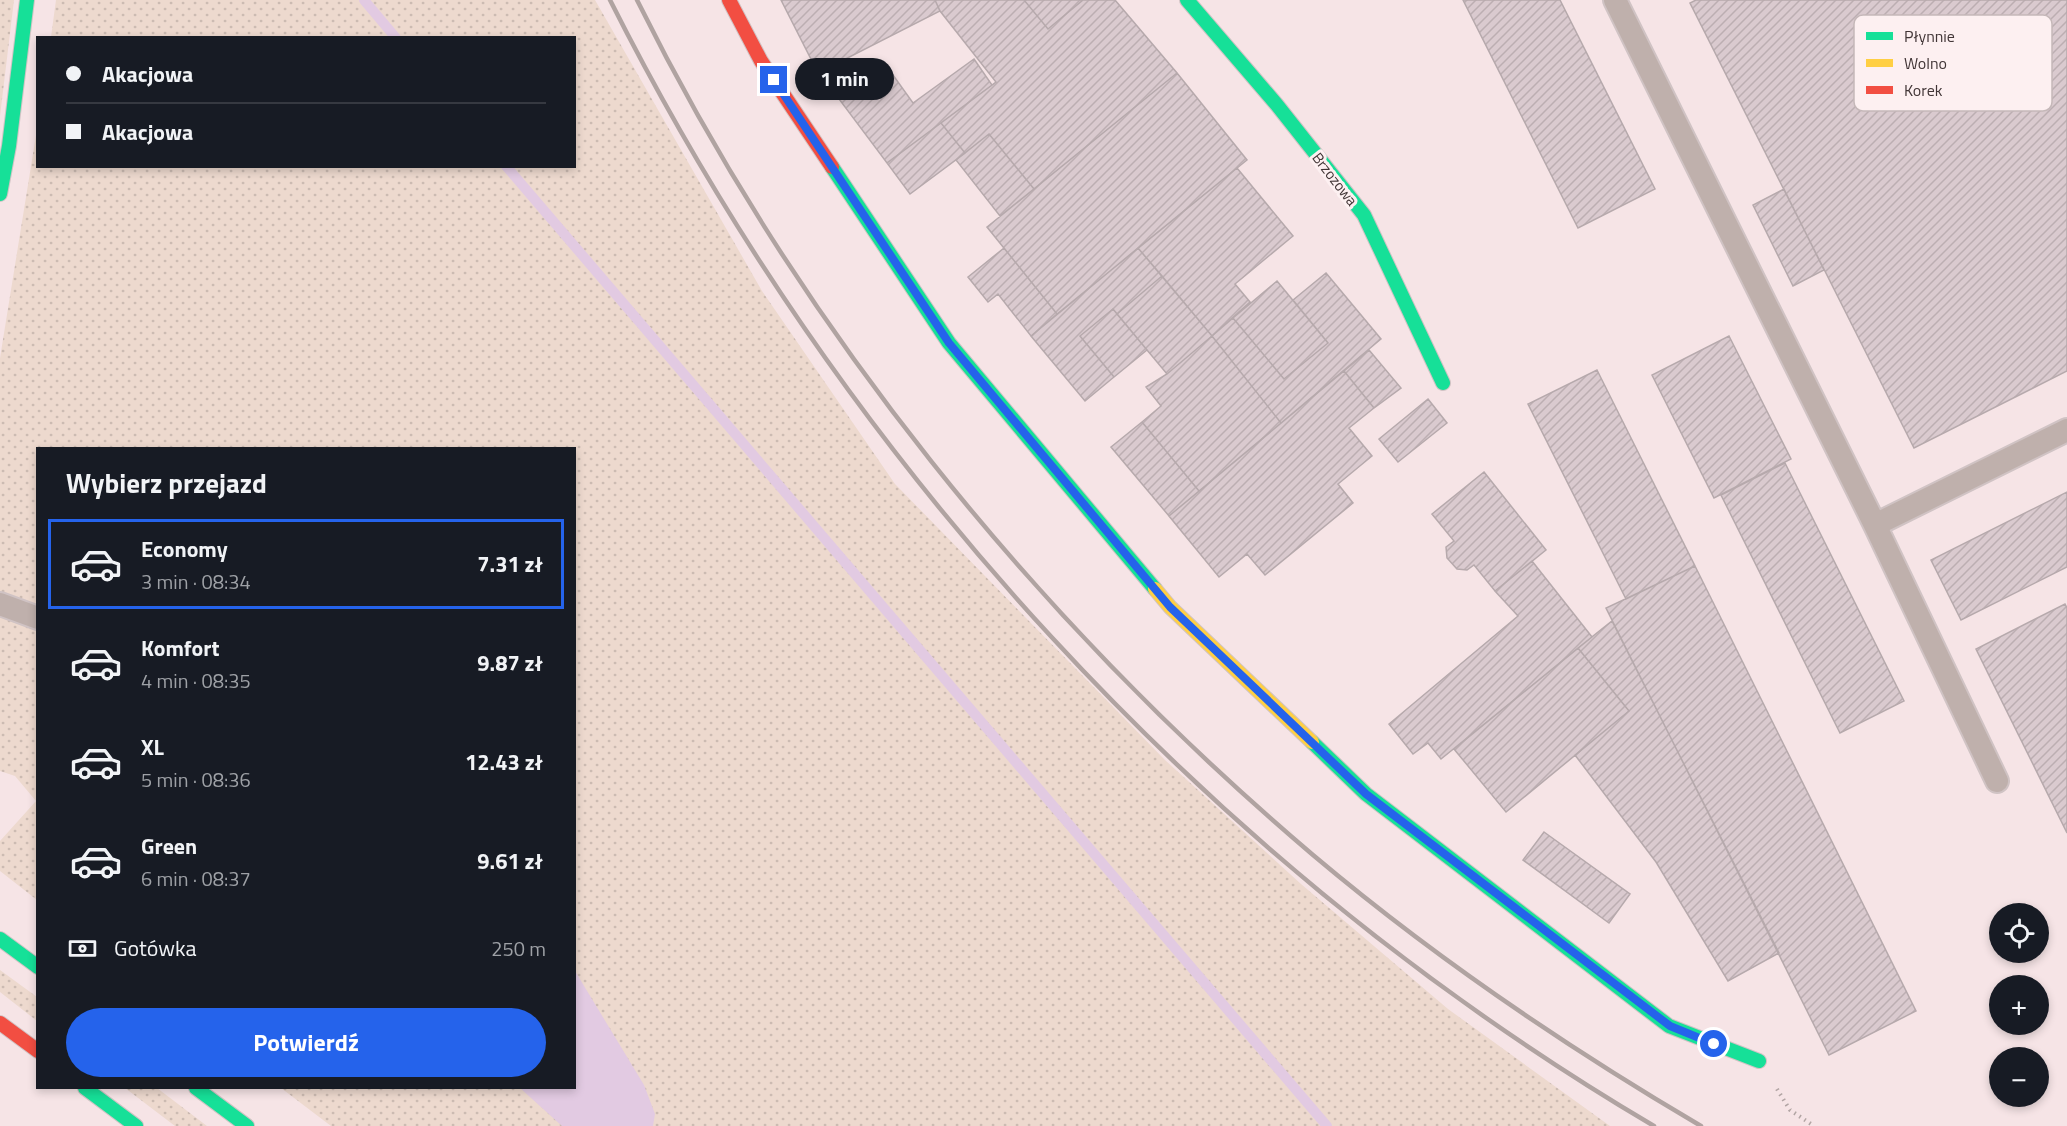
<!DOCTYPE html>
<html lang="pl">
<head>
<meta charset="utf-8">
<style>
	:root { --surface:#171b24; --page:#20242c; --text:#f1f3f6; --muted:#9ea1a6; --line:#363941; --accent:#2563eb }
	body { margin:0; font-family:"Titillium Web",sans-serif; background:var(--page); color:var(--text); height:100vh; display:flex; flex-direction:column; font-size:22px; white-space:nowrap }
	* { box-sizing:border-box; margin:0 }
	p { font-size:20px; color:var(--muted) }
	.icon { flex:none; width:33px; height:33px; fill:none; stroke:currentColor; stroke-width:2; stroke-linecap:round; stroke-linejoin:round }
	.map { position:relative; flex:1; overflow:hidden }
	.sheet { position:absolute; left:36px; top:447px; width:540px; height:642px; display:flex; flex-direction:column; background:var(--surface); border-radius:0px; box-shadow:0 3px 9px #0003 }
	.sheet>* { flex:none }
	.guide { position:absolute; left:36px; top:36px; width:540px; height:132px; border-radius:0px; box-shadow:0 3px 9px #0003; display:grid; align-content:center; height:132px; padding:0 30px; background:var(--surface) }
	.controls { position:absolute; left:1989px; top:903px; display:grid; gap:12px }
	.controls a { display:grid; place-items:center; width:60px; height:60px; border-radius:50%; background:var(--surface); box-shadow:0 3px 9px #0003; font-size:30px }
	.end { position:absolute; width:27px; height:27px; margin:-14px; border:8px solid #2563eb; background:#fff; box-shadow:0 0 0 3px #fff }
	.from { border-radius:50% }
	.bubble { position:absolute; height:42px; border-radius:21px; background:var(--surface); box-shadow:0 3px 9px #0003; font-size:20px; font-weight:700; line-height:42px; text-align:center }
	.guide b { display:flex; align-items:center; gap:21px; height:57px; font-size:22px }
	.guide b+b { border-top:2px solid var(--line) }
	.guide i { width:15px; height:15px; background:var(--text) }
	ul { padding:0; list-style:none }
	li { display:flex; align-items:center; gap:18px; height:90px; margin:0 12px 9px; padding:0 18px; border:3px solid transparent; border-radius:0px }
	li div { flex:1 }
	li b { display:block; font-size:22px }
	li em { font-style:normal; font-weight:700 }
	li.on { border-color:var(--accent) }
	li>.icon { width:54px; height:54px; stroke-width:1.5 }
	h2 { padding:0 30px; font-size:27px; line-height:72px }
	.pay { display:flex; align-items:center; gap:15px; height:66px; padding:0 30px; font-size:22px }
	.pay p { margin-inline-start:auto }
	.primary-button { display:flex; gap:12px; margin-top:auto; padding:12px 30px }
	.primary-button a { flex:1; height:69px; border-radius:36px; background:var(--accent); color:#fff; font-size:24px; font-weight:700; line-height:69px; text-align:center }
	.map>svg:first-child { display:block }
</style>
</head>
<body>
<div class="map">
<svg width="2067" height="1126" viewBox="0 0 2067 1126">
	<defs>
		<pattern id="grass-dots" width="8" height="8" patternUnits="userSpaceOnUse" patternTransform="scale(1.5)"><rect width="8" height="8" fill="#edd9ce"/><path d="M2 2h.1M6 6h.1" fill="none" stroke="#ccbbb2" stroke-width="1.8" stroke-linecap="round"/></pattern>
		<pattern id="building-hatch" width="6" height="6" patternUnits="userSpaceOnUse" patternTransform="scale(1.5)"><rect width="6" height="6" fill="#dacacf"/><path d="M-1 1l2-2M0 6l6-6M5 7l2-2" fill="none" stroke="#bcaeb2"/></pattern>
	</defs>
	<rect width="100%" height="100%" fill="#f6e4e6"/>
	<path fill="url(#grass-dots)" d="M0 0H14L0 116Z
		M56 0H595L762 291 895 484 1165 760 1301 884 1448 1009 1610 1126H331L281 1088H574V448H38L37 900 0 871V841L36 801 15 776 0 771V358L37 129 38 166H574V38L51 37Z
		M0 970 37 997V1021L0 992Z
		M125 1088H157L207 1126H175Z"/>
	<path fill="#e2cae2" d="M575 971 644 1085 655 1114 653 1126H562L520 1088H574Z"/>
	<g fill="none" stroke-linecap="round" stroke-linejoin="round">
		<path stroke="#e2cae2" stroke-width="10" d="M364 0 396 38
			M506 166 1327 1126"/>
	</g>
	<path fill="url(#building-hatch)" stroke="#b6a9ac" stroke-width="1.5" d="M781 0H935L940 11 818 73Z
		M935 0H1024L1048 29 1083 0H1115L1177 73 1034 189 989 134 965 153 941 123 996 82 940 11Z
		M1024 0H1083L1048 29Z
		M1463 0H1560L1655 189 1578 228Z
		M1696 0H2067V371L1914 448 1690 3Z
		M974 59 992 85 887 163 836 95 883 61 913 103Z
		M1177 73 1247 160 1057 314 987 227Z
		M941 123 965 153 910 194 887 163Z
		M989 134 1034 189 1000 216 956 160Z
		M1237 168 1293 236 1235 284 1250 302 1212 336 1138 248Z
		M1784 189 1824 270 1793 286 1753 205Z
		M1004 248 1057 314 1031 336 998 294 988 302 968 277Z
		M1138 248 1162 276 1117 314 1113 309 1080 336 1114 377 1085 401 1031 336Z
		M1326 273 1381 339 1281 423 1212 336 1233 318 1284 379 1328 343 1293 300Z
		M1162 276 1212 336 1167 374 1117 314Z
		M1277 281 1328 343 1284 379 1233 318Z
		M1113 309 1147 350 1114 377 1080 336Z
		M1212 336 1281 423 1199 491 1142 422 1161 406 1146 387 1167 374Z
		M1729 336 1791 459 1714 498 1652 375Z
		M1369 350 1401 388 1374 408 1344 371Z
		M1597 370 1695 566 1626 599 1528 404Z
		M1344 371 1374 408 1349 428 1372 456 1338 484 1353 503 1265 575 1247 554 1219 577 1169 516Z
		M1428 399 1447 423 1398 462 1379 439Z
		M1142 422 1199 491 1169 516 1111 447Z
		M1785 463 1904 701 1840 733 1721 495Z
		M1484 472 1546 550 1495 591 1474 565 1467 570 1457 569 1447 558 1446 547 1454 541 1432 514Z
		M2067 492V567L1961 620 1931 560Z
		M1532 561 1592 637 1441 759 1428 743 1413 754 1389 724 1518 616 1495 591Z
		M1695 566 1916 1011 1829 1055 1606 608Z
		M2065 604 2067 608V833L1976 649Z
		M1612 621 1779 953 1728 981 1656 862 1575 755 1629 711 1578 648Z
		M1578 648 1629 711 1506 812 1454 749Z
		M1544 832 1630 894 1609 923 1523 860Z"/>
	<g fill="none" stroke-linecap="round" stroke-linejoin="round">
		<defs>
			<path id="lane" d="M1615 0 1875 525 1997 781
				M1875 525 2067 430
				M0 604 38 618"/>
			<path id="fast" d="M1187 0 1277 105 1364 215 1443 383
				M832 167 949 343 1155 589
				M0 194 9 146 27 0
				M1312 742 1366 794 1669 1026 1759 1061
				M0 939 38 967
				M85 1088 136 1126
				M196 1088 247 1126"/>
			<path id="slow" d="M1155 589 1170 607 1312 742"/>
			<path id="jam" d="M729 0 761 61 832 167
				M0 1023 38 1051"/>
		</defs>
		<use href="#lane" stroke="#d0c3c4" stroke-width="26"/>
		<use href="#fast" stroke="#d0c3c4" stroke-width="16"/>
		<use href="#slow" stroke="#d0c3c4" stroke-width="16"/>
		<use href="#jam" stroke="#d0c3c4" stroke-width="16"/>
		<path stroke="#b2a5a4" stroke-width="4" stroke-dasharray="1.5 4.5" stroke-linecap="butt" d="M1777 1089 1790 1110 1814 1126"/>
		<use href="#lane" stroke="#bfb0ac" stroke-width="22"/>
		<use href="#fast" stroke="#16e098" stroke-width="14"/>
		<use href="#slow" stroke="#ffcf43" stroke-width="14"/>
		<use href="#jam" stroke="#f24e42" stroke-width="14"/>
		<path stroke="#b0a3a1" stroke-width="4.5" d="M610 0C843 462 1207 862 1654 1126
			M637 0C799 327 1035 619 1313 855 1434 957 1565 1046 1701 1126"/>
	</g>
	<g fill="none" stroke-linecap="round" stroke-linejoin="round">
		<path stroke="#2563eb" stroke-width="8" d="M774 80 949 343 1170 607 1366 794 1670 1026 1714 1044"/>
	</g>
	<g text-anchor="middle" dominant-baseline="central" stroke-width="6" stroke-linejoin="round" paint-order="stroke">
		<g font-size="15" fill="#413536" stroke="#fdf0f1">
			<text transform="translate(1335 179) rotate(52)">Brzozowa</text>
		</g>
	</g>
	<rect x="1854" y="15" width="198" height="96" rx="9" fill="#fdf0f1" stroke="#c5b8b9" stroke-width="1.5"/>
	<rect x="1866" y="32" width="27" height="8" fill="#16e098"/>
	<rect x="1866" y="59" width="27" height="8" fill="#ffcf43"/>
	<rect x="1866" y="86" width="27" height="8" fill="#f24e42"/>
	<g font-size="16" fill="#413536">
		<text x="1904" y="42">Płynnie</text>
		<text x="1904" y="69">Wolno</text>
		<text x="1904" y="96">Korek</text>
	</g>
</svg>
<div class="controls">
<a><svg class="icon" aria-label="locate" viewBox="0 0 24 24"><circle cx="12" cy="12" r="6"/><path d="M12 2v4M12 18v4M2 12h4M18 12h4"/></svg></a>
<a>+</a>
<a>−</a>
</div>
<i class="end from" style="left:1714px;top:1044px"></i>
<i class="end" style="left:774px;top:80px"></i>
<div class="bubble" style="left:795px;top:58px;width:99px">1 min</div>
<div class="guide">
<b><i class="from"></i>Akacjowa</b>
<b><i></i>Akacjowa</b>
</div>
<section class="sheet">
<h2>Wybierz przejazd</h2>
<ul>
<li class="on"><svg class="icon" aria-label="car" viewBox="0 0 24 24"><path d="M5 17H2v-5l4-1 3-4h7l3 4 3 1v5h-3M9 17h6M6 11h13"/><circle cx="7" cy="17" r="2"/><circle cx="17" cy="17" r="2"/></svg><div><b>Economy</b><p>3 min · 08:34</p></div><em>7.31 zł</em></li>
<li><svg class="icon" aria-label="car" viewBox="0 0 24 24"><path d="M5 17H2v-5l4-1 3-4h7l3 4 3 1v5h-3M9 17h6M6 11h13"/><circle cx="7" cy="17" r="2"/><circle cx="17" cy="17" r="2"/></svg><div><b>Komfort</b><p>4 min · 08:35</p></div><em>9.87 zł</em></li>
<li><svg class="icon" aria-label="car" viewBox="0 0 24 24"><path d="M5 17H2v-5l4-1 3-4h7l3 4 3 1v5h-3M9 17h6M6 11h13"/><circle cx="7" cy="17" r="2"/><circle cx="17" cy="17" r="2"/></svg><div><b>XL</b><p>5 min · 08:36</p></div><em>12.43 zł</em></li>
<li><svg class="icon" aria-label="car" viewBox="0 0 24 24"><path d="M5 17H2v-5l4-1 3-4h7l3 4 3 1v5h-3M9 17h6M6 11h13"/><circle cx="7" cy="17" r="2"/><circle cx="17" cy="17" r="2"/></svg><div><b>Green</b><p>6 min · 08:37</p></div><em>9.61 zł</em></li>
</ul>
<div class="pay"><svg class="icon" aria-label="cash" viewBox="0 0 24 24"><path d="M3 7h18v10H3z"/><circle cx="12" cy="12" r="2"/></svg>Gotówka<p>250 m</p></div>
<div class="primary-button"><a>Potwierdź</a></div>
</section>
</div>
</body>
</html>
